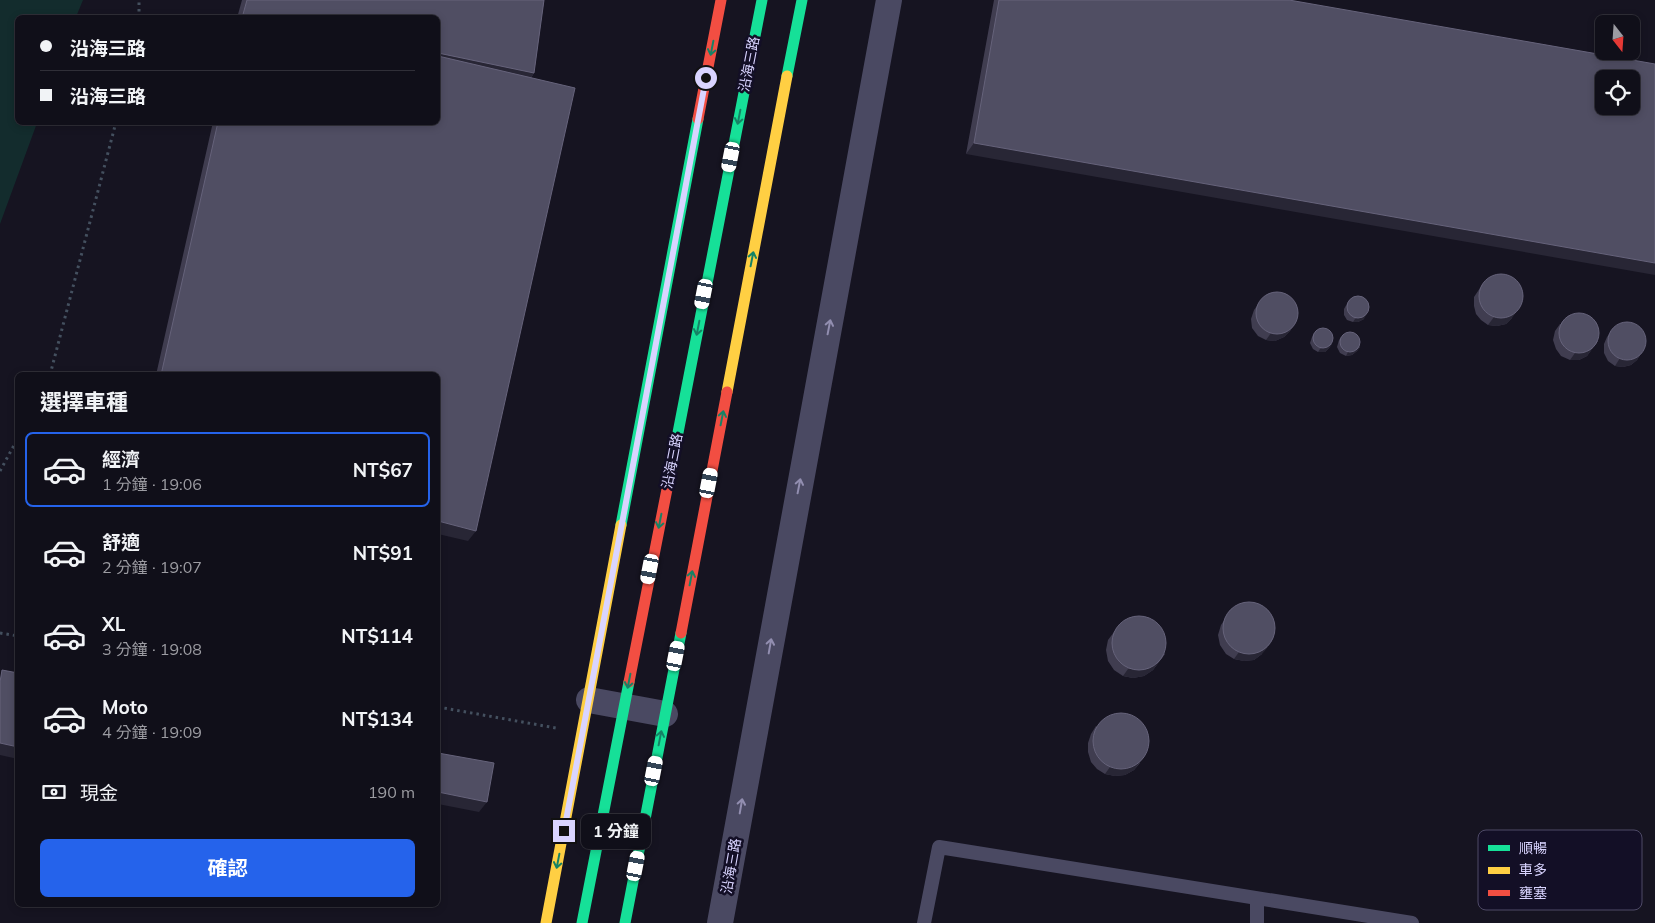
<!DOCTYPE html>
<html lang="zh-TW">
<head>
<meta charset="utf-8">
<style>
	:root { --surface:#100f19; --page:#191822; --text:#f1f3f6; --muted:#9c9ca2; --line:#302f38; --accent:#2563eb }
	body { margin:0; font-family:Mulish,"Noto Sans TC",sans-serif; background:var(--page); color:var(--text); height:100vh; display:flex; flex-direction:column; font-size:19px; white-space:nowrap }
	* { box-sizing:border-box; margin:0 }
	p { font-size:16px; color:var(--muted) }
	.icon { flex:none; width:28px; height:28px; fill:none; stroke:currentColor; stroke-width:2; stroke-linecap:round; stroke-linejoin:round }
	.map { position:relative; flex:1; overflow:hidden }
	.details { position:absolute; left:15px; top:372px; width:425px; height:535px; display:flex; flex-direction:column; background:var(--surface); border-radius:8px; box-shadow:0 2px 8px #0003,0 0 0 1px var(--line) }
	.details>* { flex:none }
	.guide { position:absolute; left:15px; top:15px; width:425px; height:110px; border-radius:8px; box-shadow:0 2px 8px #0003,0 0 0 1px var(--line); display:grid; align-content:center; height:110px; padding:0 25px; background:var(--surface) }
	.needle { width:32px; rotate:163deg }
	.buttons { position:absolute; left:1595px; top:15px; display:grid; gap:10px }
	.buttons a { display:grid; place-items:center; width:45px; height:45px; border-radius:8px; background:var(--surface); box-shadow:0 2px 8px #0003,0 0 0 1px var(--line); font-size:25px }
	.end { position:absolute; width:22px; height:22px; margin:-11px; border:6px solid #d9d4ff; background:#111; box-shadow:0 0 0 2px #111 }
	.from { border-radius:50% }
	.bubble { position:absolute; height:35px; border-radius:8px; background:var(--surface); box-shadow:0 2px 8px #0003,0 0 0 1px var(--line); font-size:16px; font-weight:700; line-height:35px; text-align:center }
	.car { position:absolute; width:15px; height:30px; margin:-15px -8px; border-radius:6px; box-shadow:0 0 4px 1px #0007; background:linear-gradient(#fff 24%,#345 0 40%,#fff 0 76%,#345 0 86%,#fff 0) }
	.guide b { display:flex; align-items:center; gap:18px; height:48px; font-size:19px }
	.guide b+b { border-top:1px solid var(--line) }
	.guide i { width:12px; height:12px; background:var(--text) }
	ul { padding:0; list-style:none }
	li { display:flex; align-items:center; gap:15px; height:75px; margin:0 10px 8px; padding:0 15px; border:2px solid transparent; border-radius:8px }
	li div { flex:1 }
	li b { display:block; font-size:19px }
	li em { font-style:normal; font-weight:700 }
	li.on { border-color:var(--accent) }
	li>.icon { width:45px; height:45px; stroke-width:1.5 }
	h2 { padding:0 25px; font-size:22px; line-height:60px }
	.pay { display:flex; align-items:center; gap:12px; height:55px; padding:0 25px; font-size:19px }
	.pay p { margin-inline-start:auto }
	.cta { display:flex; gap:10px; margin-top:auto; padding:10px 25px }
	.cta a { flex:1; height:58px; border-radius:8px; background:var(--accent); color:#fff; font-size:20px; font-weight:700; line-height:58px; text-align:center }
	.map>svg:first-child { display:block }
</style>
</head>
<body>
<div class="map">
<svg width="1655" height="923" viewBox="0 0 1655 923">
	<rect width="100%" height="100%" fill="#161421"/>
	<path fill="#132c2d" d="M0 0H83L76 17 18 18V122L37 123 0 224Z"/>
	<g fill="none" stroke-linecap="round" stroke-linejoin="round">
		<path stroke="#44505f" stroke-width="3" stroke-dasharray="2.5 4" stroke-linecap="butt" d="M139 18V0
			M50 375 116 122
			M0 471 18 438
			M0 633 18 636
			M438 707 556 728"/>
		<path stroke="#4a4962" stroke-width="14" d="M1257 899V923
			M924 923 939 847 1412 923"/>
		<path stroke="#4a4962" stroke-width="26" d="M589 700 665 714
			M720 923 889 0"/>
		<path stroke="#16e098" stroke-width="11" d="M787 76 802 0
			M669 479 762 0
			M621 525 698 119
			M582 923 629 682
			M625 923 681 633"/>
		<path stroke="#ffcf43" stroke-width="11" d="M727 392 787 76
			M546 923 621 525"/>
		<path stroke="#f24e42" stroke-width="11" d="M698 119 721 0
			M681 633 727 392
			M629 682 669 479"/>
	</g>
	<path fill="#403d50" d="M242 0H544L534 73 531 78 468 541 438 375H156L213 122H438V18H237Z
		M994 0H1289L966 154Z
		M1484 282 1512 318 1506 324 1497 326 1488 325 1481 320 1476 314 1474 306V297Z
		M1349 300 1364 319 1358 322H1353L1347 320 1344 315V309Z
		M1259 303 1295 323 1290 331 1284 337 1275 341 1266 340 1258 336 1252 328 1251 319 1254 310Z
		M1560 324 1598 341 1587 356 1579 360H1570L1561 356 1556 349 1553 340 1555 331Z
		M1612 330 1642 352 1637 360 1631 365 1623 367 1615 366 1608 361 1604 353V344L1607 337Z
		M1314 333 1332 344 1329 348 1325 352H1318L1313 349 1310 343 1312 337Z
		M1341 337 1360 347 1357 351 1352 355 1346 356 1340 353 1337 347 1339 340Z
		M1231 610 1262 654 1254 660 1244 661 1234 659 1226 654 1220 645 1218 635 1221 625Z
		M1120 624 1165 654 1153 670 1144 676 1133 678 1123 676 1114 670 1108 661 1106 650 1108 640Z
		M1096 726 1140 763 1134 770 1125 775 1115 776 1105 774 1097 769 1091 762 1088 752V743L1091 734Z"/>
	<path fill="#282635" d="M438 53 534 73 527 84 438 65Z
		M974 143 1655 263V275L966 154Z
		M1517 311 1512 318 1506 324 1497 326 1488 325 1494 317Z
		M1366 315 1364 319 1358 322H1353L1355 319Z
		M1295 323 1290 331 1284 337 1275 341 1266 340 1271 333Z
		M1598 341 1587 356 1579 360H1570L1575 353Z
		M1332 344 1329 348 1325 352H1318L1320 349Z
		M1360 347 1357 351 1352 355 1346 356 1348 352Z
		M1642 352 1637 360 1631 365 1623 367 1615 366 1620 358Z
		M438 521 476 531 468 541 438 534Z
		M1268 647 1262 654 1254 660 1244 661 1234 659 1239 652Z
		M1158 663 1153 670 1144 676 1133 678 1123 676 1128 669Z
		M0 743 18 747V759L0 755Z
		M1145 755 1134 770 1125 775 1115 776 1105 774 1110 767Z
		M438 792 487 802 479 812 438 804Z"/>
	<path fill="#504e63" stroke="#66637b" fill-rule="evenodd" d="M247 0H544L534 73 438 53V18H242Z
		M999 0H1289L1655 64V263L974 143ZM1604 79H1631V106H1604Z
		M438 56 575 88 476 531 438 521V375H161L218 122H438Z
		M1479 296a22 22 0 1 1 44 0a22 22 0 1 1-44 0Z
		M1256 313a21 21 0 1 1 42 0a21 21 0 1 1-42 0Z
		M1347 307a11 11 0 1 1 22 0a11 11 0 1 1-22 0Z
		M1559 333a20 20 0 1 1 40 0a20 20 0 1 1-40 0Z
		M1608 341a19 19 0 1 1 38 0a19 19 0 1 1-38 0Z
		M1313 338a10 10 0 1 1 20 0a10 10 0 1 1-20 0Z
		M1340 342a10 10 0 1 1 20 0a10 10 0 1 1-20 0Z
		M1223 628a26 26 0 1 1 52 0a26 26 0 1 1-52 0Z
		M1112 643a27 27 0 1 1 54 0a27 27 0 1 1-54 0Z
		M2 670 18 673V747L0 743V682Z
		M1093 741a28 28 0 1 1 56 0a28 28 0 1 1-56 0Z
		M438 753 494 763 487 802 438 792V794Z"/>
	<defs><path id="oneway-shaft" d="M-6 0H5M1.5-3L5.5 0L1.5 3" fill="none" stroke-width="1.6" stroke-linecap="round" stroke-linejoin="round" transform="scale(1.25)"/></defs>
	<g stroke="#158265">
		<use href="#oneway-shaft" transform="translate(712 48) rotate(101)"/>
		<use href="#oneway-shaft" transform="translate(739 117) rotate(101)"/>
		<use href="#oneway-shaft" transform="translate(752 259) rotate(-79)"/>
		<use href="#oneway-shaft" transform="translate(698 328) rotate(101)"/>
		<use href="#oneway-shaft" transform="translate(722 418) rotate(-79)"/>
		<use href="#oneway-shaft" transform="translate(660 521) rotate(101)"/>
		<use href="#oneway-shaft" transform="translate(691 578) rotate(-79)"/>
		<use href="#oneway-shaft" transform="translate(629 681) rotate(101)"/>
		<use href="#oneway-shaft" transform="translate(660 738) rotate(-79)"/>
		<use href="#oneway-shaft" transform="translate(558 861) rotate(101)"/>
	</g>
	<g stroke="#928eb0">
		<use href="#oneway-shaft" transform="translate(829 327) rotate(-79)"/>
		<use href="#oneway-shaft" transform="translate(799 486) rotate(-79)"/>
		<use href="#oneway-shaft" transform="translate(770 646) rotate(-80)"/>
		<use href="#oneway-shaft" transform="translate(741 806) rotate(-80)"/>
	</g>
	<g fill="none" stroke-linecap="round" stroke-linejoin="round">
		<path stroke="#d9d4ff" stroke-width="6" d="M564 831 706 78"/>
	</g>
	<g text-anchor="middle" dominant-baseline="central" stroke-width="5" stroke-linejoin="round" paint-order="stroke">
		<g font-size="14" fill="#d9d4ff" stroke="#130f26">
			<text transform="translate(749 64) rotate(-79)">沿海三路</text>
			<text transform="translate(672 461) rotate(-79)">沿海三路</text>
			<text transform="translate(731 866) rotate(-80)">沿海三路</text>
		</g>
	</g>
	<rect x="1478" y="830" width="164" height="80" rx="8" fill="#130f26" stroke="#4e4a67" stroke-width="1"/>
	<rect x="1488" y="845" width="22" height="6" fill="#16e098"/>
	<rect x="1488" y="867" width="22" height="7" fill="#ffcf43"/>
	<rect x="1488" y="890" width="22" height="6" fill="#f24e42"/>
	<g font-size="14" fill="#d9d4ff">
		<text x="1519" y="853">順暢</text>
		<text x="1519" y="875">車多</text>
		<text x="1519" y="898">壅塞</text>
	</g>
</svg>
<div class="buttons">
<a><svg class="needle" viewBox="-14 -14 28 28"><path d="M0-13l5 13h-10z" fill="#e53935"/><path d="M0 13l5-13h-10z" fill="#9c9ca2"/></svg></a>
<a><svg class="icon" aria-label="locate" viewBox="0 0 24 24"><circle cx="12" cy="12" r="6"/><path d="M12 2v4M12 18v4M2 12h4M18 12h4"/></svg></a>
</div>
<i class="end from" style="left:706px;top:78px"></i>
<i class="end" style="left:564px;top:831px"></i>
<div class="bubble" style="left:581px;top:814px;width:70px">1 分鐘</div>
<i class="car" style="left:731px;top:157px;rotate:191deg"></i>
<i class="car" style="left:704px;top:294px;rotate:191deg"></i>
<i class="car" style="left:709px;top:483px;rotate:11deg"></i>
<i class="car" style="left:650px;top:569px;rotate:191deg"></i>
<i class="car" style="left:676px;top:656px;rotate:11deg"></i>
<i class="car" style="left:654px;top:771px;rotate:11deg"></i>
<i class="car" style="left:636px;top:866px;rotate:11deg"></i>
<div class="guide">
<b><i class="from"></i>沿海三路</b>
<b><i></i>沿海三路</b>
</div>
<section class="details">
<h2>選擇車種</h2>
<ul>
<li class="on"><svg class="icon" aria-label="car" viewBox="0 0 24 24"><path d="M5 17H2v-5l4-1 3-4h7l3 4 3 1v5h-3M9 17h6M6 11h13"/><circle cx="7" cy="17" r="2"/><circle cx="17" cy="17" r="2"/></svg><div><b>經濟</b><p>1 分鐘 · 19:06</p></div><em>NT$67</em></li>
<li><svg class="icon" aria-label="car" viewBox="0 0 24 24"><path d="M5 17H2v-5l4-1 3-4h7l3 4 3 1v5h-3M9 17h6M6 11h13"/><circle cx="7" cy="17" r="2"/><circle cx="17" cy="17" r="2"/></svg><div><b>舒適</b><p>2 分鐘 · 19:07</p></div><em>NT$91</em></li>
<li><svg class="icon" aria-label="car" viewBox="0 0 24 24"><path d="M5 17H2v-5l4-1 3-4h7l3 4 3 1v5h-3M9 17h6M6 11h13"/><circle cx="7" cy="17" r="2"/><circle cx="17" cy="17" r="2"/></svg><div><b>XL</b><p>3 分鐘 · 19:08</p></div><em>NT$114</em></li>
<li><svg class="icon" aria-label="car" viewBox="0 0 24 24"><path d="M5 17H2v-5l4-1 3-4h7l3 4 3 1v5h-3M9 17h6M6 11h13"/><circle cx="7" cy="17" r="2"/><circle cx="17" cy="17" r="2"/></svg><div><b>Moto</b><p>4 分鐘 · 19:09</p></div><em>NT$134</em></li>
</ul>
<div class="pay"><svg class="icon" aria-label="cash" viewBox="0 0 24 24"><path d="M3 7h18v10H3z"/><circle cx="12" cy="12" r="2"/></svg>現金<p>190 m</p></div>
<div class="cta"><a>確認</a></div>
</section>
</div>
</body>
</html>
